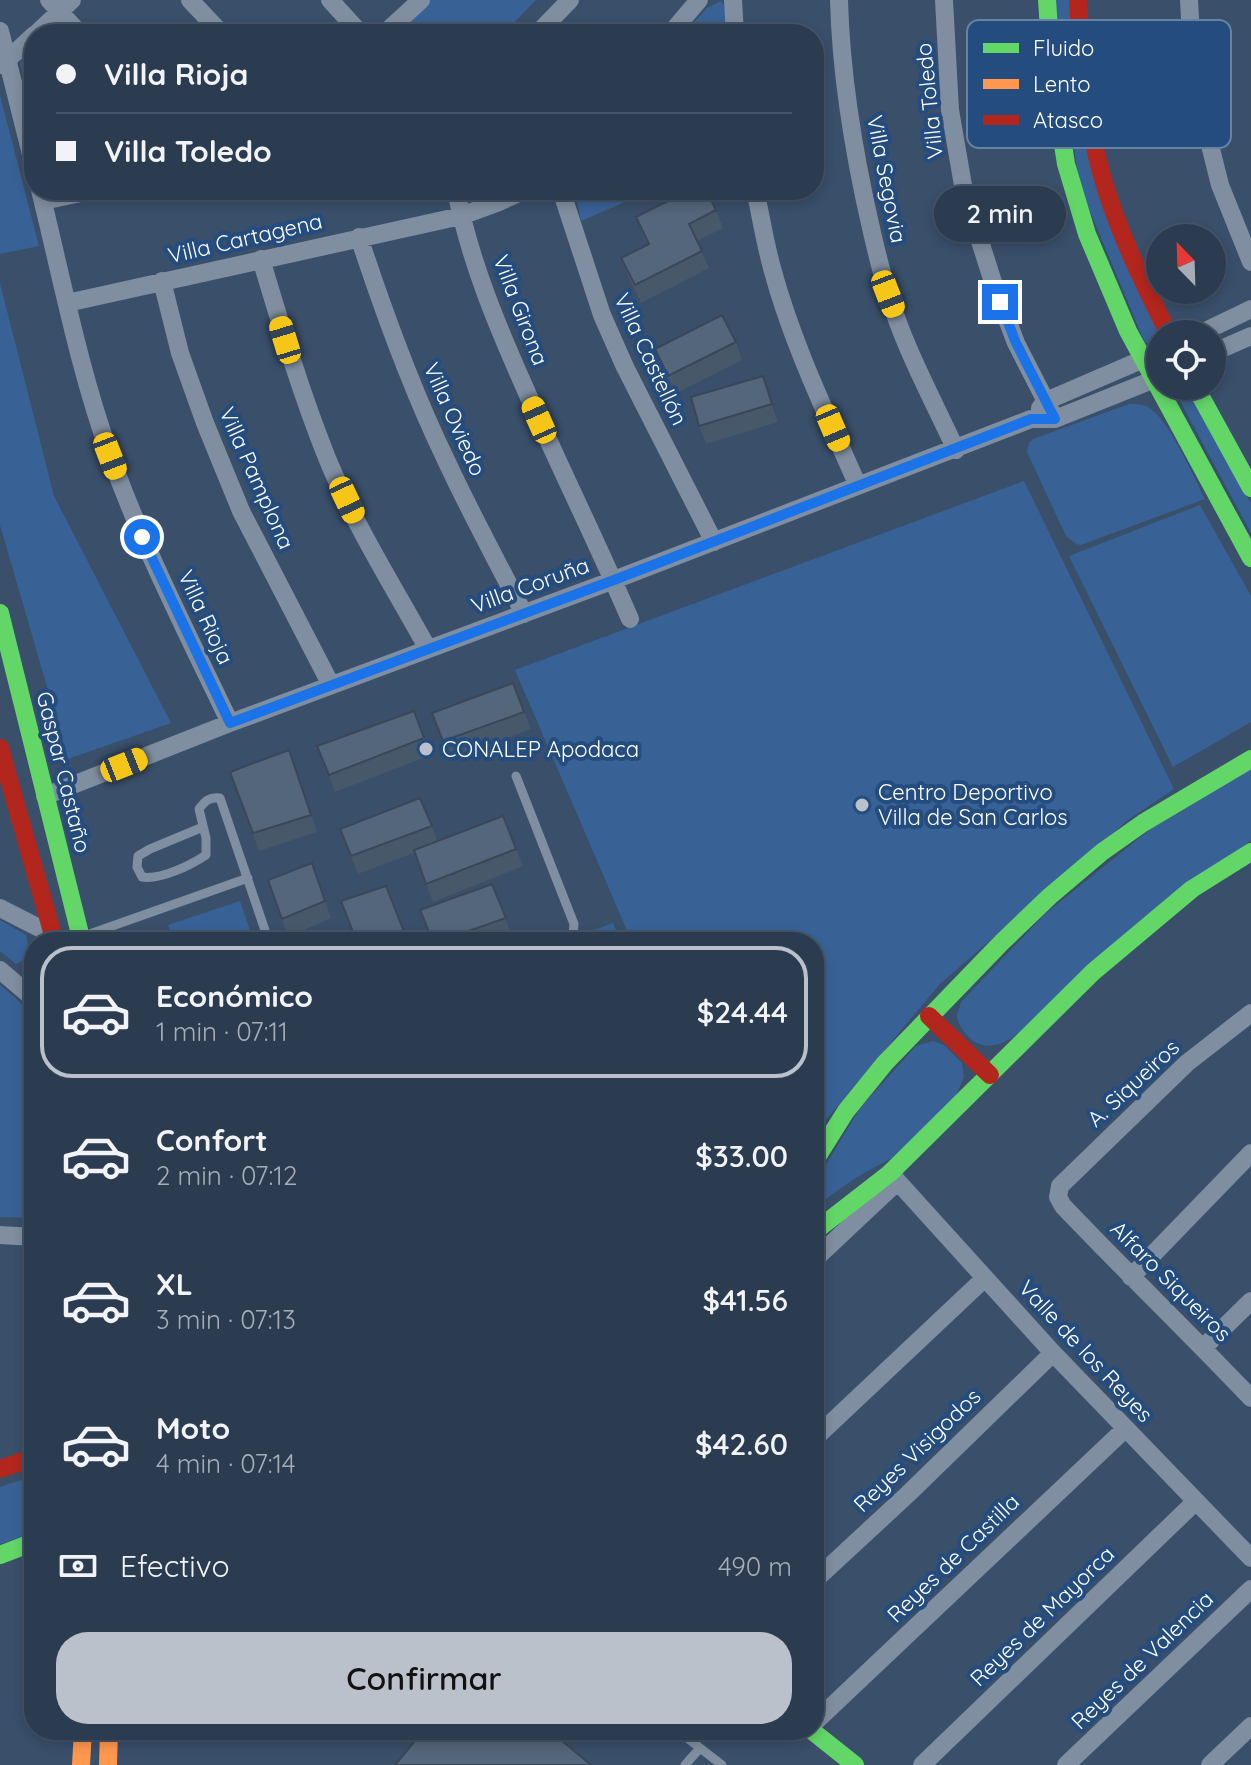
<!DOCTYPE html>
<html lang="es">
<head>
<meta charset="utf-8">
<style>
	:root { --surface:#2b3b50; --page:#37465a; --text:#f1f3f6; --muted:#a6adb7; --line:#475567; --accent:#bac1cb }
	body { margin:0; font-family:Quicksand,sans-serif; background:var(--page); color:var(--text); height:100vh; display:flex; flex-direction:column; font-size:30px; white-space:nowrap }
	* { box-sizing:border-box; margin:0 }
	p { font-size:26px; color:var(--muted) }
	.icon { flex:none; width:44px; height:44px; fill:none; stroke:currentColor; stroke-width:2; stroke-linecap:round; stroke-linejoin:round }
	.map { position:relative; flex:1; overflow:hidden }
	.details { position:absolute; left:24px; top:932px; width:800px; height:808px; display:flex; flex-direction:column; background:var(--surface); border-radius:32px; box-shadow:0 4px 12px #0003,0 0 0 2px var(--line) }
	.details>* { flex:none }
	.top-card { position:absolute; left:24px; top:24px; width:800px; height:176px; border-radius:32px; box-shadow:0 4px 12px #0003,0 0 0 2px var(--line); display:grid; align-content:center; height:176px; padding:0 32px; background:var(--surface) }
	.needle { width:52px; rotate:337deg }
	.controls { position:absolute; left:1146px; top:224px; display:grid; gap:16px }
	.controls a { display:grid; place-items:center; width:80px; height:80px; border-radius:50%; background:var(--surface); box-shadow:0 4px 12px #0003,0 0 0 2px var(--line); font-size:40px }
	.end { position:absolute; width:36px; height:36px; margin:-18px; border:10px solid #1a73e8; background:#fff; box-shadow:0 0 0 4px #fff }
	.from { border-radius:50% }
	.bubble { position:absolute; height:56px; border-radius:28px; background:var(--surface); box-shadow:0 4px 12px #0003,0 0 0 2px var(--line); font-size:26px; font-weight:600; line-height:56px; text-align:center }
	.car { position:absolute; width:24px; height:48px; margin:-24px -12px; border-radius:10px; box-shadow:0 0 6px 2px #0007; background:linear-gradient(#f5c518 24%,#345 0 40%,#f5c518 0 76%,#345 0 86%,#f5c518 0) }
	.top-card b { display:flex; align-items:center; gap:28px; height:76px; font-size:30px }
	.top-card b+b { border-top:2px solid var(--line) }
	.top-card i { width:20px; height:20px; background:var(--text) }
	ul { padding:14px 0 0; list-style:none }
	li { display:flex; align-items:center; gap:24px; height:132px; margin:0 16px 12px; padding:0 16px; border:4px solid transparent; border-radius:32px }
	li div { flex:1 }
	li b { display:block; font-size:30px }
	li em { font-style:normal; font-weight:600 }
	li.on { border-color:var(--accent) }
	li>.icon { width:72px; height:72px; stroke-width:1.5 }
	.pay { display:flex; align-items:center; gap:20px; height:88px; padding:0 32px; font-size:30px }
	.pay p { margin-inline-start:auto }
	.button { display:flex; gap:16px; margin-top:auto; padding:16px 32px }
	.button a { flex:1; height:92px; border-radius:32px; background:var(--accent); color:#111; font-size:32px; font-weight:600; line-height:92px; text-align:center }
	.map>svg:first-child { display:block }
</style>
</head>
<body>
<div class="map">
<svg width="1251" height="1765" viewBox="0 0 1251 1765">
	<rect width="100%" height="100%" fill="#394f6a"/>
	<path fill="#386295" d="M430 0H536L503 34H393Z
		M1054 0H1072L1075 60 1160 339 1153 344 1145 343 1079 185Z
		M721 1 726 8V34H683L707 8Z
		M34 50V120L20 63Z
		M0 95 39 246 0 254Z
		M575 190H653L581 221Z
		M0 283 54 496 171 723 68 759 0 525Z
		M1172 386H1186L1251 503V533Z
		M1129 404C1135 404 1142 404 1148 407 1169 419 1193 476 1205 499L1081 545 1076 544 1066 536 1027 452 1029 443 1033 439Z
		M1024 481 1174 789 1128 820 940 984 814 1134V942H632L515 670Z
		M1200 505 1251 596V722L1173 767 1069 556Z
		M1251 766V840L1012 1038C994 1048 979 1050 965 1033 961 1028 957 1021 957 1015 958 1011 960 1007 961 1002L1045 914 1169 814Z
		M240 901 254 942H174L168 925Z
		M0 920 26 935C29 947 30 960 16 964L0 951Z
		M613 923 621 942H562Z
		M0 985 20 1002 34 1023V1218L0 1217Z
		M933 1041 944 1045 962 1063 964 1077 956 1096 893 1157 854 1179 830 1196 814 1210V1185L860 1108 916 1046Z
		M27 1478H34V1533L0 1544V1487Z"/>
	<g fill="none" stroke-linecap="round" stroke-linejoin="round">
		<path stroke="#7f8ea0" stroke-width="9" d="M516 776 574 924 573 935 565 942
			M203 827 150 849 138 856 137 867 142 877C161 880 191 865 206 855V838L199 809C205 801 209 797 220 798L269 942
			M84 936 248 878
			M677 1730 722 1765
			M685 1765 700 1748"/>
		<path stroke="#7f8ea0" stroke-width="18" d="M49 0 80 34
			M190 0 222 34
			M330 0 361 34
			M733 0 735 34
			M839 0C841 77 854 154 871 228 876 250 881 272 888 293 904 347 932 398 956 450
			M944 0 950 110 964 191 993 282 1016 343 1055 419
			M1189 0 1192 54 1198 97 1220 185 1251 262
			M0 31 34 166
			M36 34 72 0
			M384 34 421 0
			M537 34 570 0
			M670 34 699 0
			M2 65 34 35
			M40 190C62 279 79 369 110 455 143 547 188 635 230 723
			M456 190C469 258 496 323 524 386 558 464 596 540 630 619
			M561 190 602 315 625 367 714 542
			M755 190C761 216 765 243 772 268 792 343 827 415 858 486
			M43 201 95 190
			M359 237C384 313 411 388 446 460 470 512 498 563 524 614
			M261 259C281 326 301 393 327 458 354 524 393 586 428 649
			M162 281 180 353 205 423 241 511 331 685
			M67 303 461 216 499 202 525 190
			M1199 334 1251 309
			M1212 353 1251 336
			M1040 408 1046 401 1160 352
			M45 796 230 723 614 580 1031 419H1055L1160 377
			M0 908 53 935
			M0 970 34 999
			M1251 1013 1187 1063 1060 1186 1058 1197 1063 1206C1125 1271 1189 1333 1251 1398
			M890 1173 1053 1353 1251 1558
			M0 1235 34 1237
			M814 1260 897 1182
			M1131 1277 1251 1153
			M1203 1348 1251 1301
			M814 1439 985 1278
			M814 1581 908 1494 1053 1353
			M814 1723 1125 1429
			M922 1765 1195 1502
			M1066 1765 1251 1589
			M1210 1765 1251 1726"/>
		<path stroke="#63d668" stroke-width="18" d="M1047 0 1052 74 1066 164 1087 234 1128 331 1251 558
			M1195 386 1251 488
			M0 613 82 942
			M814 1162 846 1111 885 1063 1002 942 1050 896 1102 852 1143 823 1251 759
			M814 1232 890 1173 1093 972 1192 889 1251 852
			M0 1555 34 1542
			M811 1730 855 1765"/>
		<path stroke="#ff974d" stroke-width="18" d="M81 1765 83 1730
			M108 1765 109 1730"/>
		<path stroke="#b3261e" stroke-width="18" d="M1078 0C1082 59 1086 119 1102 176 1118 231 1143 283 1169 334
			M0 748 55 942
			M929 1016 990 1075
			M0 1469 34 1457"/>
	</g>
	<path fill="#48586b" d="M716 210 723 228 697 241 709 268 641 303 628 276 621 258 647 245 636 217Z
		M736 342 742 360 675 394 661 367 655 349Z
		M763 376 778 422 706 444 699 426Z
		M513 683 531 729 450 759 432 713Z
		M414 711 431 755 335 792 317 746Z
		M289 750 317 832 259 851 230 772Z
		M432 826 437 841 516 849 523 866 433 902 414 853 358 874 340 829Z
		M312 863 331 918 288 937 268 880Z
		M492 884 512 936 494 942H432Z"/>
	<path fill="#3b4757" d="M763 376 770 394 778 422 772 404Z"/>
	<path fill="#54667c" stroke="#3b4757" stroke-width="2" d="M690 190H706L716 210 689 224 702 251 635 285 621 258 649 244 636 217Z
		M722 315 736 342 668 376 655 349Z
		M763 376 772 404 699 426 691 397Z
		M513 683 524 712 443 741 432 713Z
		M414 711 424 738 329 775 317 746Z
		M289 750 311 815 253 833 230 772Z
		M420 798 432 826 351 856 340 829Z
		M503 816 516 849 426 884 414 850Z
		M312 863 325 901 282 919 268 880Z
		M492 884 506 918 437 942H433L420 910Z
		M386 886 408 942H357L341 901Z
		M424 1730H549L591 1765H395Z"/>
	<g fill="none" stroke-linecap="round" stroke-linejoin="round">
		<path stroke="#1a73e8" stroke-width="10" d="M142 537 230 723 614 580 1031 419H1055L1016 343 1000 302"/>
	</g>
	<g fill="#bac1cb" stroke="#244c7f" stroke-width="3">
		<circle cx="426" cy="749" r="8"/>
		<circle cx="862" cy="805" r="8"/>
	</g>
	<g text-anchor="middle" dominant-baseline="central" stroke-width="8" stroke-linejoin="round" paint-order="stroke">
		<g font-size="22" fill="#fff" stroke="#244c7f">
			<text transform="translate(929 101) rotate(-96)">Villa Toledo</text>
			<text transform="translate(887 179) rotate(79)">Villa Segovia</text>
			<text transform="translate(245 238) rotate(-13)">Villa Cartagena</text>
			<text transform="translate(521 310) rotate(69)">Villa Girona</text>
			<text transform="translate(651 359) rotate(65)">Villa Castellón</text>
			<text transform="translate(455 419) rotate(66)">Villa Oviedo</text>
			<text transform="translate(257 478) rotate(66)">Villa Pamplona</text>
			<text transform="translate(530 585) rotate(-20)">Villa Coruña</text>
			<text transform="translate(206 617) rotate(65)">Villa Rioja</text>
			<text transform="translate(64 772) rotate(76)">Gaspar Castaño</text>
			<text transform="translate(1133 1083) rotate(-43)">A. Siqueiros</text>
			<text transform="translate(1171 1281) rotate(45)">Alfaro Siqueiros</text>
			<text transform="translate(1086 1351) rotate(47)">Valle de los Reyes</text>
			<text transform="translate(917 1450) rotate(-44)">Reyes Visigodos</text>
			<text transform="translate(953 1558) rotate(-44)">Reyes de Castilla</text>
			<text transform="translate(1042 1616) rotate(-44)">Reyes de Mayorca</text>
			<text transform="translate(1142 1660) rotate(-44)">Reyes de Valencia</text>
		</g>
		<g font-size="22" fill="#fff" stroke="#244c7f" text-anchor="start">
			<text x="442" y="749">CONALEP Apodaca</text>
			<text x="878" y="792">Centro Deportivo<tspan x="878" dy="25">Villa de San Carlos</tspan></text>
		</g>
	</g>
	<rect x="967" y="20" width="264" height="128" rx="12" fill="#244c7f" stroke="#6682a5" stroke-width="2"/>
	<rect x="983" y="43" width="36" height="10" fill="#63d668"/>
	<rect x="983" y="79" width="36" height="10" fill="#ff974d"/>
	<rect x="983" y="115" width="36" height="10" fill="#b3261e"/>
	<g font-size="22" fill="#fff">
		<text x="1033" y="56">Fluido</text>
		<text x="1033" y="92">Lento</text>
		<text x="1033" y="128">Atasco</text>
	</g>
</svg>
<div class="controls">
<a><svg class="needle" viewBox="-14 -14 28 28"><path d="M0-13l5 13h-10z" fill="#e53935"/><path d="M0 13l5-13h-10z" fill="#a6adb7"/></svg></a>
<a><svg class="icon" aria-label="locate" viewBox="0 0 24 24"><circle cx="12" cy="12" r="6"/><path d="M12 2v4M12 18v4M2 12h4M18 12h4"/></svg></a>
</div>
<i class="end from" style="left:142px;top:537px"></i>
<i class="end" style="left:1000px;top:302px"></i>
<div class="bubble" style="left:934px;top:186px;width:132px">2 min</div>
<i class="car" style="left:888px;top:294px;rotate:159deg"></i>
<i class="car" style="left:285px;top:340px;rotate:343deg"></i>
<i class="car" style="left:539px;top:420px;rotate:336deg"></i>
<i class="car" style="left:833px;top:428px;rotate:157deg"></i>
<i class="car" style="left:110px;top:456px;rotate:159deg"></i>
<i class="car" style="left:347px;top:500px;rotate:155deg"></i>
<i class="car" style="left:124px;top:765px;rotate:68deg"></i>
<div class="top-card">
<b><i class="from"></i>Villa Rioja</b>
<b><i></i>Villa Toledo</b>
</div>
<section class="details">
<ul>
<li class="on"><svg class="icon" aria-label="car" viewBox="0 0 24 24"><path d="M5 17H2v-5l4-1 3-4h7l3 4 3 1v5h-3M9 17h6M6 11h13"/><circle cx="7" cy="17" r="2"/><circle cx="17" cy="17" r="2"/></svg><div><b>Económico</b><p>1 min · 07:11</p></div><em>$24.44</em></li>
<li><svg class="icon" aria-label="car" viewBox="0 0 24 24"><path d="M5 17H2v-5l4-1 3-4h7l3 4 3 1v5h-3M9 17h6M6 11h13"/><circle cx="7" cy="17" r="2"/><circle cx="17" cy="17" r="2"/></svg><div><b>Confort</b><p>2 min · 07:12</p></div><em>$33.00</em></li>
<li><svg class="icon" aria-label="car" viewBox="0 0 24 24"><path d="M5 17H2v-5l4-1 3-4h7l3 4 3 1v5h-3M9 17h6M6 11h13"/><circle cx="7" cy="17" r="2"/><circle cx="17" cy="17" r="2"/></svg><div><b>XL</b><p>3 min · 07:13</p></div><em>$41.56</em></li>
<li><svg class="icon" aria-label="car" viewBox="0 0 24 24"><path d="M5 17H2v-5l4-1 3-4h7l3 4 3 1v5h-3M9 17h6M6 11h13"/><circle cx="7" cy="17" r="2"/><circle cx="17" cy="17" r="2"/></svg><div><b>Moto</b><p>4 min · 07:14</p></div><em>$42.60</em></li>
</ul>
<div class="pay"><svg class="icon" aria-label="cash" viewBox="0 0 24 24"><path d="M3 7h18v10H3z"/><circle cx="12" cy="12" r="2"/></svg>Efectivo<p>490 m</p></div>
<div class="button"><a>Confirmar</a></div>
</section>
</div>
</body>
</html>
